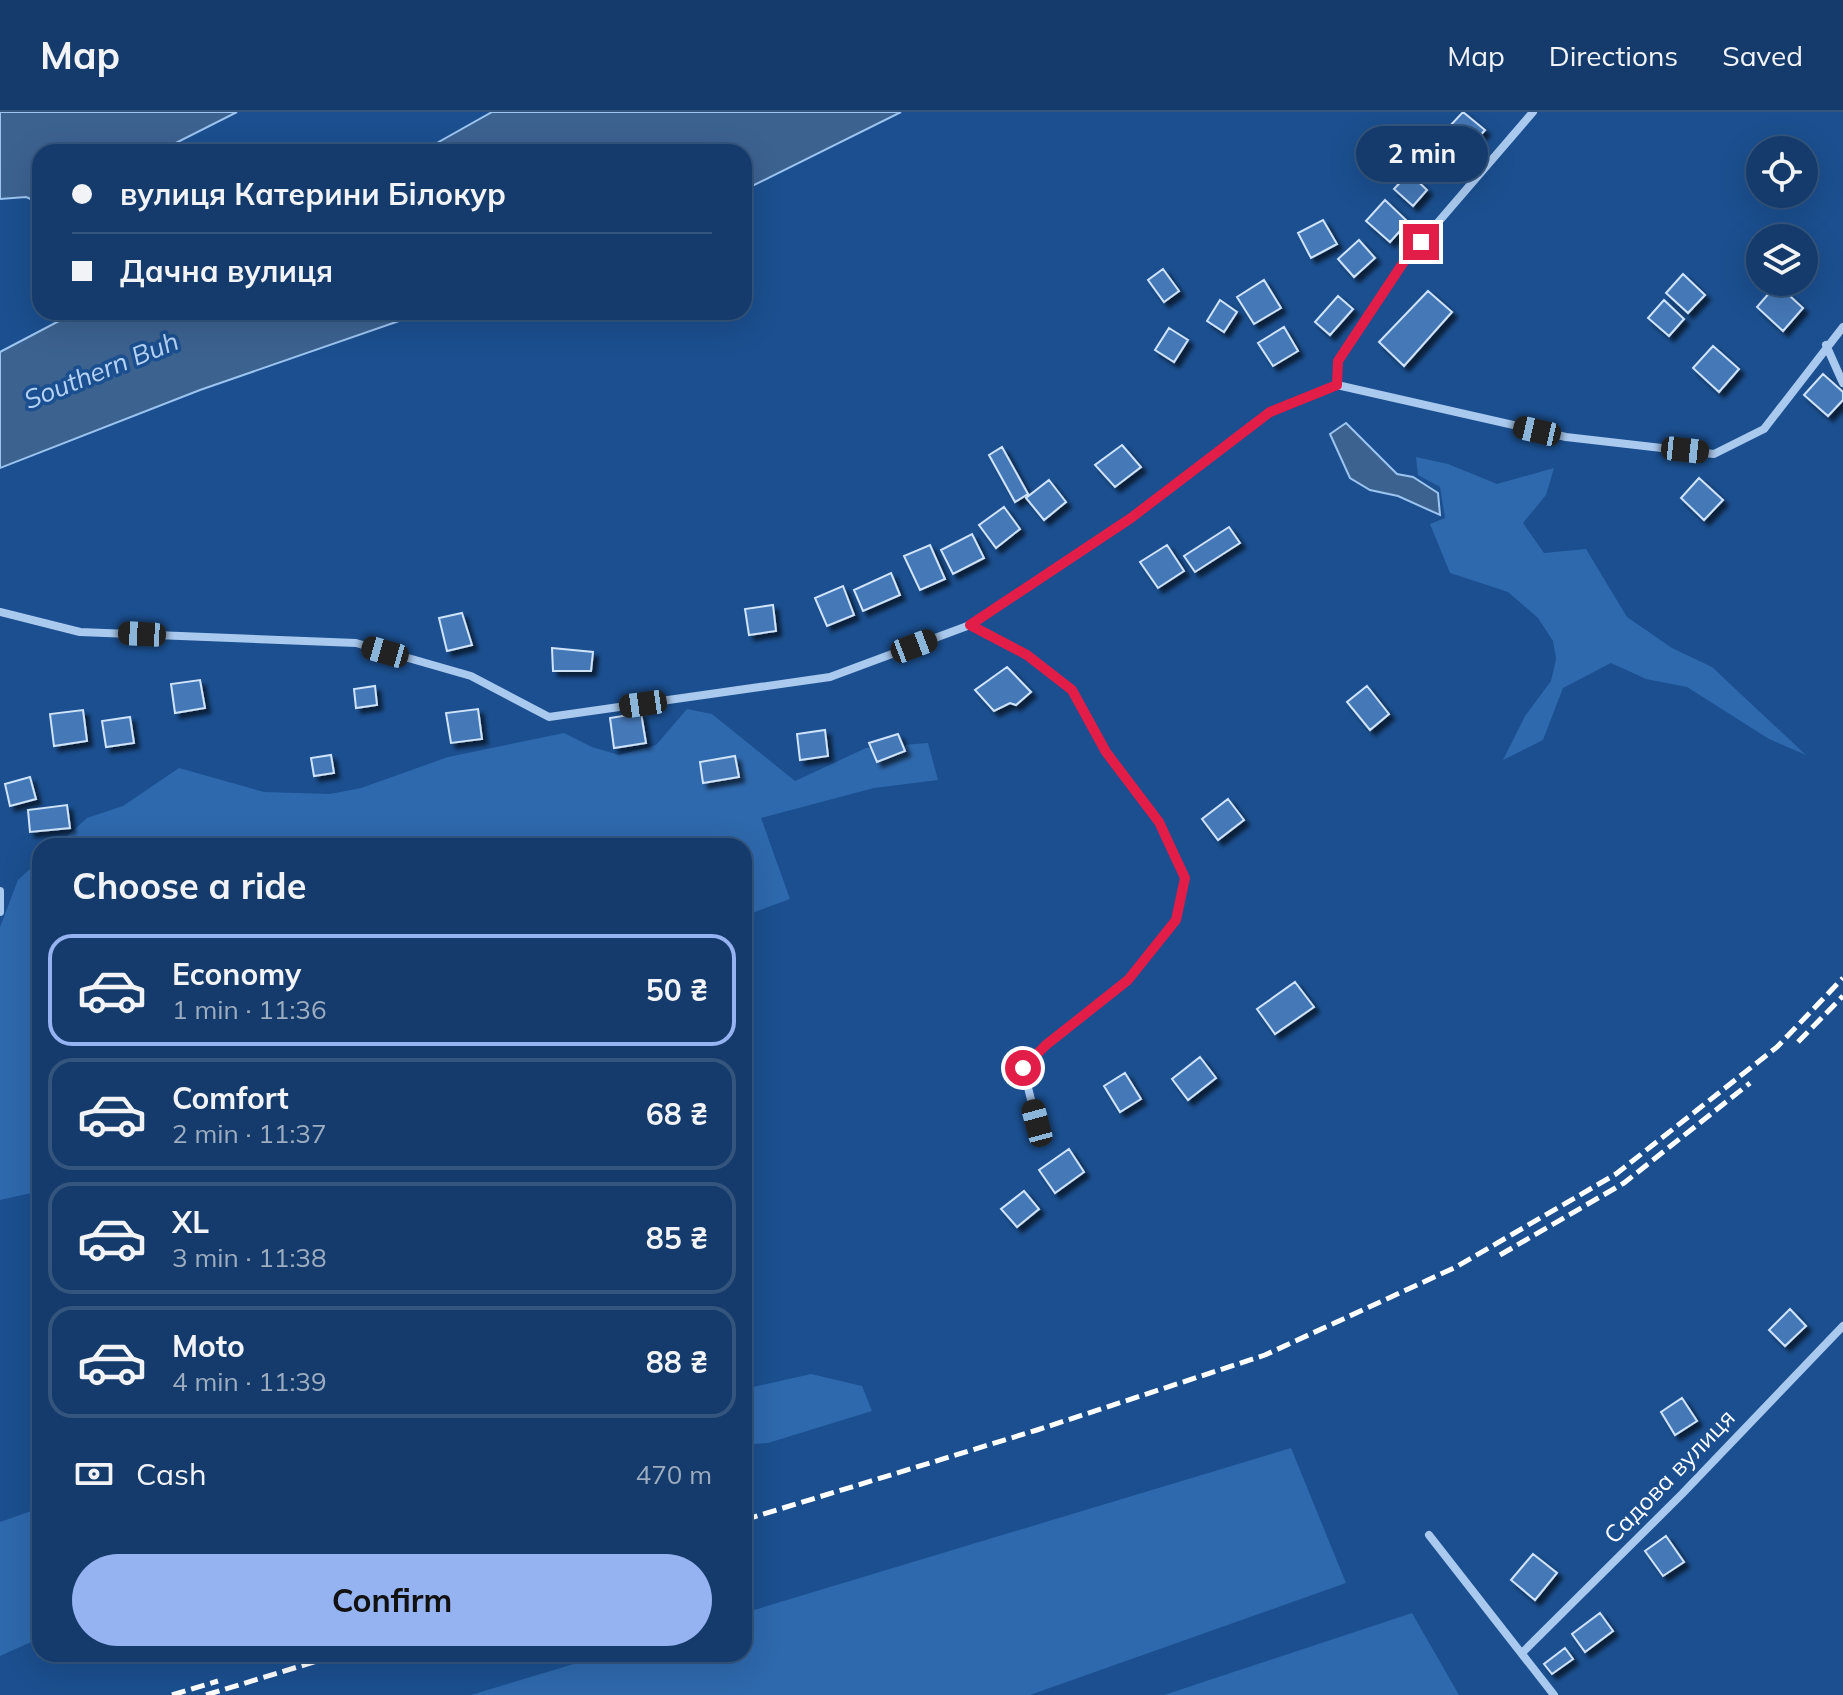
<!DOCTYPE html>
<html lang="en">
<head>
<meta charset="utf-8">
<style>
	:root { --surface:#143b6b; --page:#1d4271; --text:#f1f3f6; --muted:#9dadc1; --line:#33557e; --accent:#95b2f1 }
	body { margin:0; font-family:Mulish,sans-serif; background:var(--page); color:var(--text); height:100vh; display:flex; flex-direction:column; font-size:30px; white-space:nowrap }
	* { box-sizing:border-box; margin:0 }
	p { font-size:26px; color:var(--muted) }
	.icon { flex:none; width:44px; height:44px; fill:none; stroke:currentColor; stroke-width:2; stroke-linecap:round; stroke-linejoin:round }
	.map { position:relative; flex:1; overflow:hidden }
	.drawer { position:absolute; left:32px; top:726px; width:720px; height:824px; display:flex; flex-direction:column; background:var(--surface); border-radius:24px; box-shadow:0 8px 32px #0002,0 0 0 2px var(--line) }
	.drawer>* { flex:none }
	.top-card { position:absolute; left:32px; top:32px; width:720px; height:176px; border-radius:24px; box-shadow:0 8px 32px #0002,0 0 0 2px var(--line); display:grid; align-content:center; height:176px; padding:0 40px; background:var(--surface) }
	.controls { position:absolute; left:1746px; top:24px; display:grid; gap:16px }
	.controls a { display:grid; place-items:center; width:72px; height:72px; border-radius:50%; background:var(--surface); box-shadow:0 8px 32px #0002,0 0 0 2px var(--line); font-size:40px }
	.end { position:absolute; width:36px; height:36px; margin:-18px; border:10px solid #e11d48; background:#fff; box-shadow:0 0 0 4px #fff }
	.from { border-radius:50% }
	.bubble { position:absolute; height:56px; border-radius:28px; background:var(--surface); box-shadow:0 8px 32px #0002,0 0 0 2px var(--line); font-size:26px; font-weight:700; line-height:56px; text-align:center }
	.car { position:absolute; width:24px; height:48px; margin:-24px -12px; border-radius:10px; box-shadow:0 0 6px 2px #0007; background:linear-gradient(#222 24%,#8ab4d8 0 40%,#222 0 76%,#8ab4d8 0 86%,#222 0) }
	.top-card b { display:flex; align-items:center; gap:28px; height:76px; font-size:30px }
	.top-card b+b { border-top:2px solid var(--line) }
	.top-card i { width:20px; height:20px; background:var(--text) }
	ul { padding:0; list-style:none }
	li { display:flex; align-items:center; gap:24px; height:112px; margin:0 16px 12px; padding:0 24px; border:4px solid var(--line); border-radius:24px }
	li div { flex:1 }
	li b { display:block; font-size:30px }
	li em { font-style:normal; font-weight:700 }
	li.active { border-color:var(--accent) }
	li>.icon { width:72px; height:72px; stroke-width:1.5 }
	h2 { padding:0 40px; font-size:36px; line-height:96px }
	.pay { display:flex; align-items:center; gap:20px; height:88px; padding:0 40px; font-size:30px }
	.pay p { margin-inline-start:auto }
	.primary-button { display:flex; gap:16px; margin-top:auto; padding:16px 40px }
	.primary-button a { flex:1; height:92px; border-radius:48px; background:var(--accent); color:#111; font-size:32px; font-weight:700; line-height:92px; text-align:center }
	header { display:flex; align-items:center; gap:48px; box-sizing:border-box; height:112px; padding:0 40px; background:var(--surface); border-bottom:2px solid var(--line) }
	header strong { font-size:38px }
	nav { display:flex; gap:44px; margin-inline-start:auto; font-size:28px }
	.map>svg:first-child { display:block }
</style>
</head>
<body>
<header>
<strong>Map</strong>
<nav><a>Map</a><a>Directions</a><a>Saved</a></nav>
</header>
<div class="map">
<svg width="1843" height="1583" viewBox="0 0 1843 1583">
	<defs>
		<filter id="shadow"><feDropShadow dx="5" dy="5" stdDeviation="2" flood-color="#0009"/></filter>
	</defs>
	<rect width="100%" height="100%" fill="#1b4f8f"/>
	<path fill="#2e69ad" d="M1416 345 1448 352 1497 372 1554 356 1546 383 1523 411 1544 441 1586 437 1627 505 1672 536 1712 555 1806 643 1769 627 1687 575 1646 567 1611 551 1563 576 1543 628 1503 648 1525 604 1551 569 1556 547 1553 529 1538 506 1508 480 1450 461 1430 412 1445 406 1440 375 1418 363Z
		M687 597 712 602 795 669 866 636 928 631 938 668 874 676 761 706 790 787 744 804V734H56L87 706 123 694 179 656 264 680 330 682 361 676 448 645 564 621 592 635 619 643 656 633Z
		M40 748V1079L0 1088V815L18 768Z
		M811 1262 862 1274 872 1299 768 1331 744 1333V1277Z
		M1291 1336 1346 1471 1030 1583H471L607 1542H744V1501Z
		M40 1396V1526L0 1544V1410Z
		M1412 1501 1459 1583H1164Z"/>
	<path fill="#3c6290" stroke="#9cc4f0" stroke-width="2" d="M0 0H237L158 40H40V91L26 85 0 87Z
		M492 0H901L744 78V40H421Z
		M76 200H425L200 278 0 356V240Z
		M1346 311 1397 362 1413 365 1438 381 1440 403 1398 384 1370 378 1350 366 1330 322Z"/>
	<path fill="#4478b7" stroke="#cfe3fa" stroke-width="2" filter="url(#shadow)" d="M1463 0 1485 18 1468 37 1447 17Z
		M1442 21 1464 41 1447 61 1424 40Z
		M1409 61 1427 78 1413 94 1394 77Z
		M1385 88 1408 110 1390 130 1366 109Z
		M1323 108 1337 132 1311 146 1298 121Z
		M1359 128 1375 146 1354 165 1338 147Z
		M1163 157 1179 179 1164 190 1148 168Z
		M1683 162 1705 183 1688 201 1666 181Z
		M1264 168 1281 196 1254 212 1237 185Z
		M1777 172 1803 196 1783 219 1757 195Z
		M1428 179 1452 200 1404 254 1379 230Z
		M1338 184 1353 197 1330 223 1315 210Z
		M1220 188 1237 200 1224 220 1207 209Z
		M1664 188 1684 207 1669 224 1648 206Z
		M1284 215 1298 239 1273 254 1258 231Z
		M1169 216 1188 228 1174 250 1155 238Z
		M1713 234 1739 257 1719 280 1693 256Z
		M1823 262 1843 280V288L1828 304 1804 283Z
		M1122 333 1141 355 1115 375 1095 353Z
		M1002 335 1028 382 1015 390 989 343Z
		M1699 366 1723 388 1704 408 1681 386Z
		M1049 368 1066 390 1044 408 1026 386Z
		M1004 395 1020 417 996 436 979 413Z
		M1229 415 1240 431 1195 460 1184 444Z
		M972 422 984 446 953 462 941 438Z
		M930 433 945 467 920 478 904 444Z
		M1167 433 1184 459 1158 476 1140 450Z
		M891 461 900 483 863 499 854 478Z
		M843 474 854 503 827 514 815 486Z
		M773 493 776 519 749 523 745 497Z
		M462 501 472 533 447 539 439 506Z
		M552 536 593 540 591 559H553Z
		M1007 555 1031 580 1016 593 1010 591 994 599 975 578Z
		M200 568 205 596 175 601 171 572Z
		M375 574 377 593 356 596 354 577Z
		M1367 574 1389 602 1370 618 1347 590Z
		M478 597 482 627 451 631 446 601Z
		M83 598 87 629 54 634 50 602Z
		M641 601 646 631 614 636 610 606Z
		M130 605 134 631 106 635 102 609Z
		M825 618 828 644 800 648 797 622Z
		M898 622 905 639 877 650 869 631Z
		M331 643 334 661 314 664 311 646Z
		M735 644 739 665 703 671 700 650Z
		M30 665 36 687 10 694 5 672Z
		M1228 687 1244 708 1218 728 1202 707Z
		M67 693 70 716 30 720 28 698Z
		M1295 870 1314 895 1275 922 1257 897Z
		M1200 945 1216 966 1188 988 1172 967Z
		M1125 961 1141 987 1120 1000 1104 974Z
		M1069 1037 1084 1060 1055 1081 1039 1058Z
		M1024 1079 1039 1097 1017 1115 1001 1097Z
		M1790 1197 1806 1214 1785 1234 1769 1218Z
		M1682 1286 1697 1309 1675 1323 1661 1300Z
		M1666 1424 1684 1450 1663 1464 1645 1439Z
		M1533 1442 1557 1461 1535 1488 1511 1468Z
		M1600 1501 1613 1519 1585 1540 1572 1522Z
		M1565 1536 1573 1547 1552 1562 1544 1552Z"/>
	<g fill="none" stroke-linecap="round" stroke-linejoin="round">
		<path stroke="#a9c9ee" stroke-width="8" d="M1826 233 1843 271
			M1337 273 1566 325 1714 342 1764 317 1843 215
			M1337 273 1338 249 1403 151 1533 0
			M0 500 80 520 356 531 471 564 549 605 830 565 970 513 1131 406 1270 300 1337 273
			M970 513 1027 543 1072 578 1106 640 1159 710 1185 766 1176 808 1128 868 1046 933 1023 956 1037 1011
			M0 779V800
			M1429 1423 1554 1583
			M1522 1541 1682 1382 1843 1214"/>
		<path stroke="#fff" stroke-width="5" stroke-dasharray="14 6" stroke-linecap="butt" d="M1798 930 1843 884
			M1500 1143 1624 1071 1750 971
			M744 1408 1037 1318 1265 1243 1456 1155 1616 1062 1777 935 1843 866
			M172 1583 218 1569
			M206 1583 340 1542"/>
	</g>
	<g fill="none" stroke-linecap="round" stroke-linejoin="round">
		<path stroke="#e11d48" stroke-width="10" d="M1023 956 1046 933 1128 868 1176 808 1185 766 1159 710 1106 640 1072 578 1027 543 970 513 1131 406 1270 300 1337 273 1338 249 1403 151 1421 130"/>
	</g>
	<g text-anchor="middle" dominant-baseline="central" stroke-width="7" stroke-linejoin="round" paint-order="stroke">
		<g font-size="24" fill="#fff" stroke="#1b4f8f">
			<text transform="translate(1669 1364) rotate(-46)">Садова вулиця</text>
		</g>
		<g font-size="26" font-style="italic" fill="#b5d3f5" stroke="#1b4f8f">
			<text transform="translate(101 258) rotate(-22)">Southern Buh</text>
		</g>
	</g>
</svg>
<div class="controls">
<a><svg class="icon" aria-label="locate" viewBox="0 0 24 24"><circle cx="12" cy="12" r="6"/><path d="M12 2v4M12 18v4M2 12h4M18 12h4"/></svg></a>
<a><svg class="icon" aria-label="layers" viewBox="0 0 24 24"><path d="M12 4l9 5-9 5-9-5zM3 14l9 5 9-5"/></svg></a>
</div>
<i class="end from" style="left:1023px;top:956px"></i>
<i class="end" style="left:1421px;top:130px"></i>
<div class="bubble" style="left:1356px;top:14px;width:132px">2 min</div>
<i class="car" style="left:1537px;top:319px;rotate:283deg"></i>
<i class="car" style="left:1685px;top:338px;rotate:96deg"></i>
<i class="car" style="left:142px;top:522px;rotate:273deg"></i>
<i class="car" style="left:914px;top:534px;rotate:69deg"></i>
<i class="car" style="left:385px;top:540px;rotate:286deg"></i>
<i class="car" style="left:643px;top:592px;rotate:262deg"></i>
<i class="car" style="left:1037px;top:1011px;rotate:345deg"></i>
<div class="top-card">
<b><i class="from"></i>вулиця Катерини Білокур</b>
<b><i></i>Дачна вулиця</b>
</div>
<section class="drawer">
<h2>Choose a ride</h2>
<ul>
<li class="active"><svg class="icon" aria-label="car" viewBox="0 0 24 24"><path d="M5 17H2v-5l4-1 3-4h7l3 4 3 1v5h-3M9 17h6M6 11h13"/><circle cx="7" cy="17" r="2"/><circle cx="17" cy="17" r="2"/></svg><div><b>Economy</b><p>1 min · 11:36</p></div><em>50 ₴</em></li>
<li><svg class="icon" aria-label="car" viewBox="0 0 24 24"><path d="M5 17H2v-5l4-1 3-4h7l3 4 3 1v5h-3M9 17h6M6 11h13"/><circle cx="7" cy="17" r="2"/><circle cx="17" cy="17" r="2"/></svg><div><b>Comfort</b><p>2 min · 11:37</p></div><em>68 ₴</em></li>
<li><svg class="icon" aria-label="car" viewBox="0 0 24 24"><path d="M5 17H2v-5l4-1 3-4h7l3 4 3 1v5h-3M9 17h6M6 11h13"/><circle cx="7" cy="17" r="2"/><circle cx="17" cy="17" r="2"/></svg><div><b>XL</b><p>3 min · 11:38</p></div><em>85 ₴</em></li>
<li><svg class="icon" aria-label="car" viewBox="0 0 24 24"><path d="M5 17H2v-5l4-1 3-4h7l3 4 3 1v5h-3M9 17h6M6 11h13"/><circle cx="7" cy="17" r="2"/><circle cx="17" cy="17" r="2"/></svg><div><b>Moto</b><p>4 min · 11:39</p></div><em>88 ₴</em></li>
</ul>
<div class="pay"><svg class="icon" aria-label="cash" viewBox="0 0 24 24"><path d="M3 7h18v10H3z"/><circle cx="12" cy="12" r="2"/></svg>Cash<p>470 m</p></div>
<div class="primary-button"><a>Confirm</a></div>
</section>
</div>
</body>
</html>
